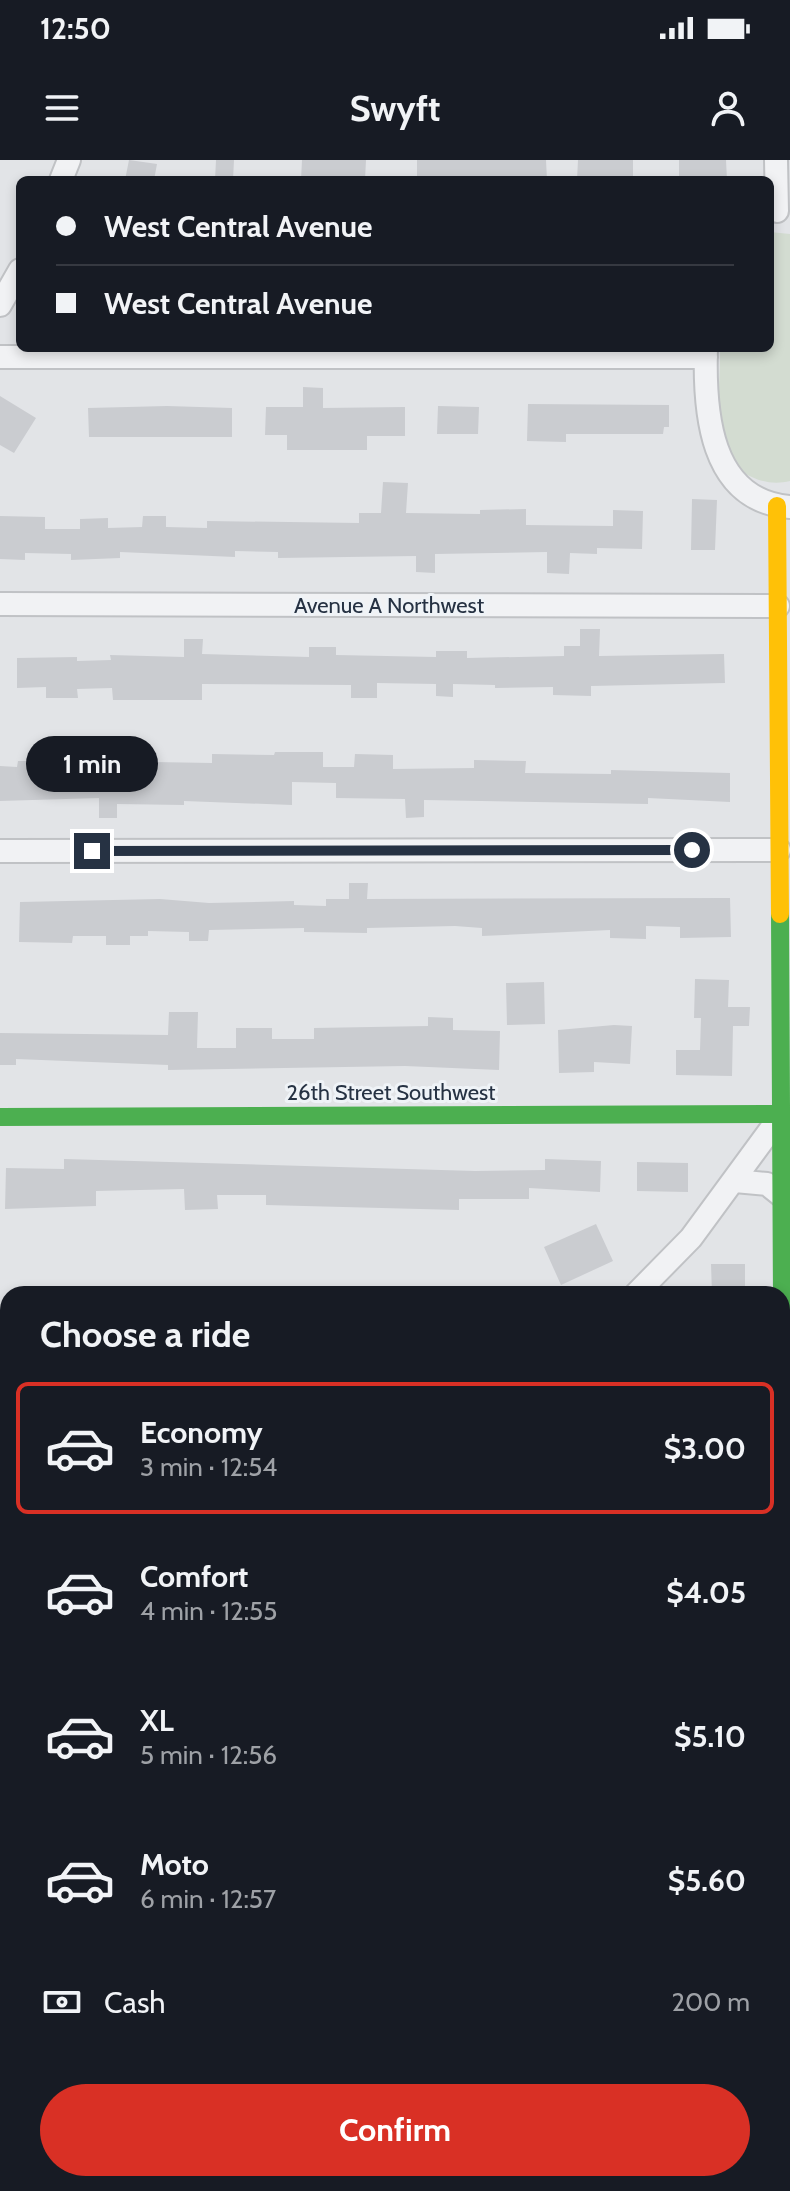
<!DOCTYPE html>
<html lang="en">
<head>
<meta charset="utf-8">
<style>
	:root { --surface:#171b24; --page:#242831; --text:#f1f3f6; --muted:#9ea1a6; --line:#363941; --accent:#d93025 }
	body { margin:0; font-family:Cabin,sans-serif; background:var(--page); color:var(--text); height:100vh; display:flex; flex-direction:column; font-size:30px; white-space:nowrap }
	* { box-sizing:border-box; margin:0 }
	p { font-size:26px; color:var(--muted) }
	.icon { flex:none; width:44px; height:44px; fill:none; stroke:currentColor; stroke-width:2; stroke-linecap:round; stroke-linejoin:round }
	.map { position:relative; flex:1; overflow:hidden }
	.sheet { position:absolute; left:0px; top:1126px; width:790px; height:906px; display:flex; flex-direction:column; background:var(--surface); border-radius:24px 24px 0 0; box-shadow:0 4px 12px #0003 }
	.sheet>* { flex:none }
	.hud { position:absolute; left:16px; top:16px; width:758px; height:176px; border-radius:12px; box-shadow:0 4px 12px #0003; display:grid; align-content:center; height:176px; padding:0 40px; background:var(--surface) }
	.end { position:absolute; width:36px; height:36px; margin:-18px; border:10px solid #263243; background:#fff; box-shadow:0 0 0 4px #fff }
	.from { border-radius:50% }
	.bubble { position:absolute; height:56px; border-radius:28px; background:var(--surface); box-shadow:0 4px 12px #0003; font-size:26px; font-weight:700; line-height:56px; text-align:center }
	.hud b { display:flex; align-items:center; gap:28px; height:76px; font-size:30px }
	.hud b+b { border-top:2px solid var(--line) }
	.hud i { width:20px; height:20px; background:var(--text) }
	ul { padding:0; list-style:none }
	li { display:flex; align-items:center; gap:24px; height:132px; margin:0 16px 12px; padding:0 24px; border:4px solid transparent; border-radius:12px }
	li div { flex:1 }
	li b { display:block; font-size:30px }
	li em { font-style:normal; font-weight:700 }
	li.active { border-color:var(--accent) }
	li>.icon { width:72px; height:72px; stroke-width:1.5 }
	h2 { padding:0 40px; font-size:36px; line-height:96px }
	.pay { display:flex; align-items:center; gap:20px; height:88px; padding:0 40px; font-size:30px }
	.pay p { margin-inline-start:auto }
	.cta { display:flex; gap:16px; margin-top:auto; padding:16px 40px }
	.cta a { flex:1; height:92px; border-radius:48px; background:var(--accent); color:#fff; font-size:32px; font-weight:700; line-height:92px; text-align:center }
	.status { display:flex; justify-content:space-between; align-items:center; height:56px; padding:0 40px; background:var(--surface); direction:ltr }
	.status svg { height:22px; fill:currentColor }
	header { display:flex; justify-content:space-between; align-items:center; height:104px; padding:0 40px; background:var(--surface); font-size:36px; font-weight:700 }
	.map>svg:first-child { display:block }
</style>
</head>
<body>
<div class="status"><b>12:50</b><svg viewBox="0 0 49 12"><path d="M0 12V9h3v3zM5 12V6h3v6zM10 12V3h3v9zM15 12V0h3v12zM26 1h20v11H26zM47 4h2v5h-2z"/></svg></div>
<header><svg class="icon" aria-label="menu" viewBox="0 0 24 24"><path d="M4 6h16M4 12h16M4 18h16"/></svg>Swyft<svg class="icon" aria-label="person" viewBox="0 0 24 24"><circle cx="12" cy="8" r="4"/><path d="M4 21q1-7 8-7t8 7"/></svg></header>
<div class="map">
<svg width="790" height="2031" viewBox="0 0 790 2031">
	<rect width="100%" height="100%" fill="#e2e4e7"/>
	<path fill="#d3dcd1" d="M770 72 790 74V321C778 324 765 323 754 318 708 300 721 227 720 188H770Z"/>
	<path fill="#caccd0" d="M129 0 157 4 154 20H125Z
		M216 0H234L233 20H215Z
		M302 0H366L365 20H301Z
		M417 0H546L547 20H417Z
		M578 0H633V20H577Z
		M679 0H726L727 20H679Z
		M303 227 323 228V248L405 247V276H367V290H287V275H265L266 247H303Z
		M0 236 36 258 14 293 0 285Z
		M528 244 669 245V267H664L663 274H566V282L527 281Z
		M167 246 232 248V277H89L88 248Z
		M438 246 479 247 478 274H437Z
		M383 322 408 323 406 353 480 354V350L526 349V365L613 366V350L643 351 642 389 597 388V394L570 393 569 414 547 413V392L435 394V413L416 412V396L278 398V392L235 391V397L120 392V398L71 400V394L25 393V400L0 399V356L45 357V369H80V359L108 358V368L142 367 143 356H166V367L207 368V361L359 363V353H381Z
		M692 339 717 340 715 390H691Z
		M580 469H600L599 496 724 494 725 523 591 526V536L553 535V527L495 528V525L453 524V537L436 536V524L377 523V538H351V525L202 524V540H113L112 528 77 529 78 538H46V527L17 528V498L77 497V501L111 500 110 495 184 497V479H203L202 494 309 497V487H336V495L436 497V491H467V498L564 496V486H580Z
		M275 592H323V607H354L355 594 393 595V609L474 608V600L526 601 525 613 611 614V610L730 613V642L648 638V644L424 640V657L406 658 405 639 336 638V623L292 622V645L184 641V645L117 644V658H99V638L0 641V606L17 607 18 601H43L42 611H84V599L117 600V615H153L154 602 212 603V594L274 595Z
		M349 723H368L367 739 730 738 731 777 680 778V767L646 766V779L610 778V770L482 776V768L455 766 367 768V773L304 772V768L209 770 208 781H189V772L148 771V776H130V785H106V776H73L72 783 19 782 20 742 160 739 209 743 294 741V745L326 746V739H349Z
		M695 819 729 820 728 847H750L749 866H733L732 916 676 915V890H700L701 858H694Z
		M544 822 545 864 507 865 506 823Z
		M169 852H198L197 888H236V868H272V879H314V868L428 866V857L453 858V870L500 871 499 910 405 906 168 910V905L16 899V905H0V873L168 875Z
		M614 865 632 866 630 904 594 902V912L559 913 558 870Z
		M64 999 475 1011 545 1010V999L601 1001 600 1032 529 1028V1039H459V1050L266 1045V1035H217L218 1049 185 1050 184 1029 96 1031V1046L5 1049 6 1008 64 1009Z
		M637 1002 688 1003V1032L637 1031Z
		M596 1064 613 1101 561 1125 544 1087Z
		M711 1104H745V1134H712Z"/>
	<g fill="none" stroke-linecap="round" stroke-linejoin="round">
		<defs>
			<path id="street" d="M776 0 777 51
				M61 20 69 0
				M0 145 20 110
				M706 188C704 250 709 341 790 347
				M0 197H706
				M0 444 778 446
				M0 691 779 690
				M735 1021 767 1024 782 1036
				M636 1134 691 1078 782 954
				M0 1303 8 1288
				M0 1579 8 1575
				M0 1849 8 1847
				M778 2031V2024"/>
		</defs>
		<use href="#street" stroke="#c0c2c5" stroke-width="26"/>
		<use href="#street" stroke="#f1f2f4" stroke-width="22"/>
		<path stroke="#4caf50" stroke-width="18" d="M780 754 783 1335
			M0 957 782 954
			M782 1801V1635"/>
		<path stroke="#ffc107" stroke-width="18" d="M777 346 780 754
			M782 1635 783 1335"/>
	</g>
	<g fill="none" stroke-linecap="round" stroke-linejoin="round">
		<path stroke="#263243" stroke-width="10" d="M92 691 692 690"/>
	</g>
	<g text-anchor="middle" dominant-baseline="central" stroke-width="6" stroke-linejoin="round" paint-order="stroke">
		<g font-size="22" fill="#263243" stroke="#eff3f7">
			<text x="389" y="445">Avenue A Northwest</text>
			<text x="391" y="932">26th Street Southwest</text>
		</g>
	</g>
</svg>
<i class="end from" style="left:692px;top:690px"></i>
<i class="end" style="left:92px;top:691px"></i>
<div class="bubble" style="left:26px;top:576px;width:132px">1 min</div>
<div class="hud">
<b><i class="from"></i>West Central Avenue</b>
<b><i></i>West Central Avenue</b>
</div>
<section class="sheet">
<h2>Choose a ride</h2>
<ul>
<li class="active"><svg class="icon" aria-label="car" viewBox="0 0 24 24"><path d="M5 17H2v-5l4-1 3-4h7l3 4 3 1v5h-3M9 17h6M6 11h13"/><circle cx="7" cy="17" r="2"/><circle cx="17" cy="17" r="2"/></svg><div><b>Economy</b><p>3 min · 12:54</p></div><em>$3.00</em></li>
<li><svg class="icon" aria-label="car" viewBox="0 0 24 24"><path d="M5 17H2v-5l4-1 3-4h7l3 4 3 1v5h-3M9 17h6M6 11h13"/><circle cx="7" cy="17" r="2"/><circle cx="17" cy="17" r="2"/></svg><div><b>Comfort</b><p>4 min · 12:55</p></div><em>$4.05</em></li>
<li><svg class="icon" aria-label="car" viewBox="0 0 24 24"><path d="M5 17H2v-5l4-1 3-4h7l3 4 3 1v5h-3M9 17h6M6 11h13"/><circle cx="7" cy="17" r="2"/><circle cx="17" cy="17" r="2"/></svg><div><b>XL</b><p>5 min · 12:56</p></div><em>$5.10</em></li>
<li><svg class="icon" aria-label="car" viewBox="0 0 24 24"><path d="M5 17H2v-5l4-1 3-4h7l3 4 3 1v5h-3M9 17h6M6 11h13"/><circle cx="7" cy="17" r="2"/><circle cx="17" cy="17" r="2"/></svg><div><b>Moto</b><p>6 min · 12:57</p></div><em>$5.60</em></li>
</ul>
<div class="pay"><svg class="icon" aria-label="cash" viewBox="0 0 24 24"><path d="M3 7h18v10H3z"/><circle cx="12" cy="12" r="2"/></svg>Cash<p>200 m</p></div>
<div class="cta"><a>Confirm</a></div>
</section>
</div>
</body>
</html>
